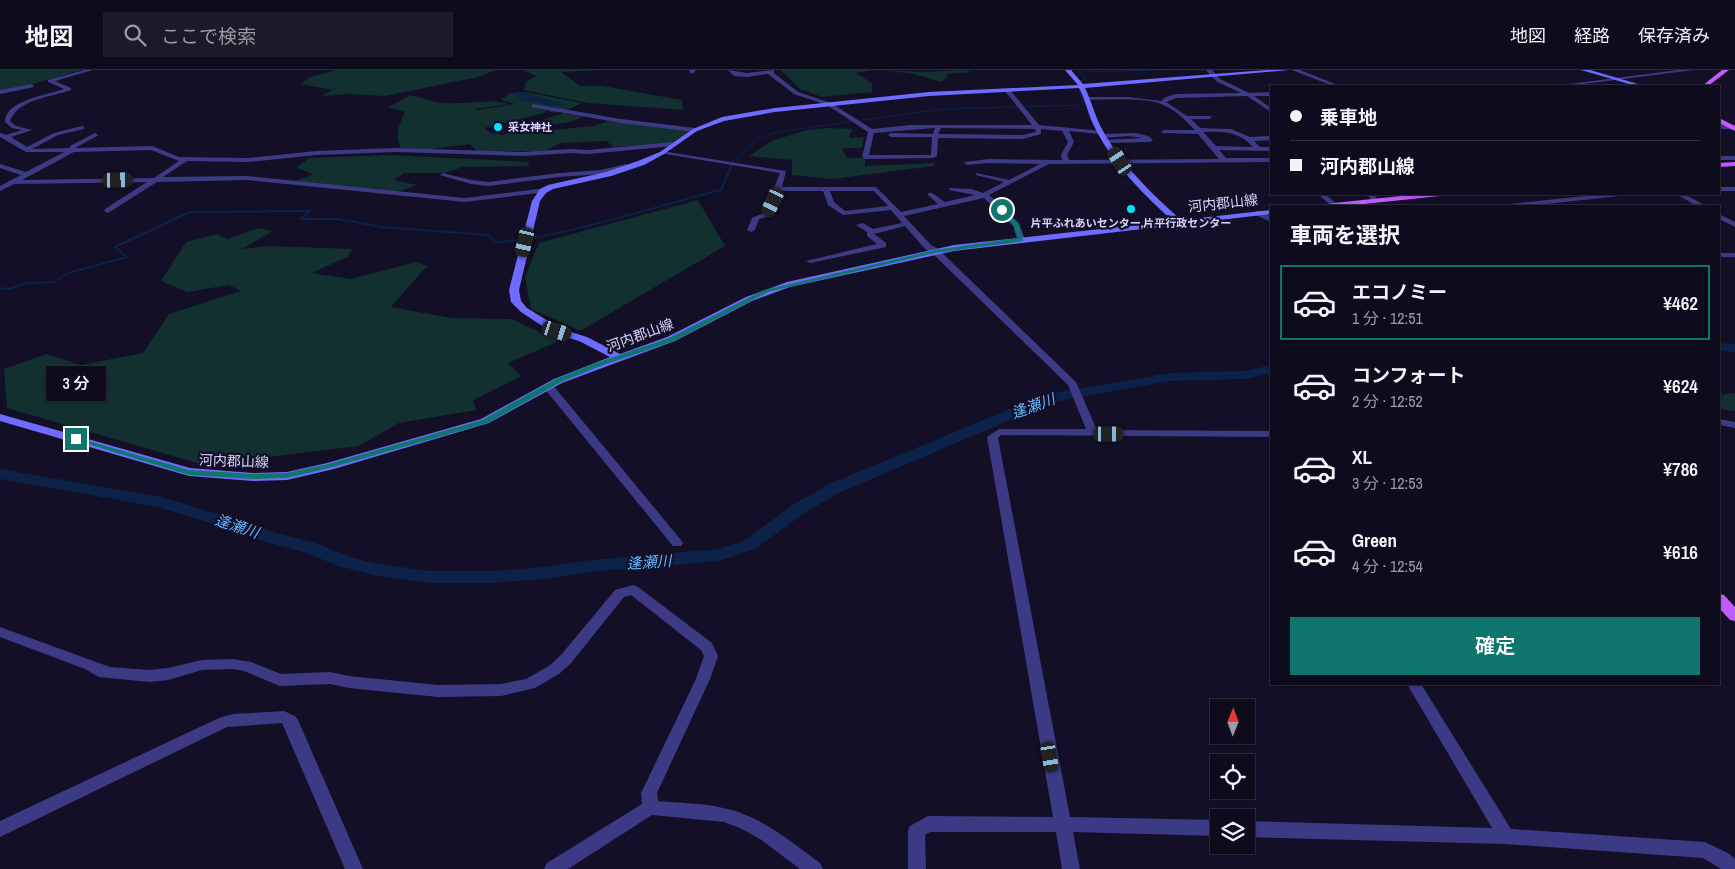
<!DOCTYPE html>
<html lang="ja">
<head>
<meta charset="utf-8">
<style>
	:root { --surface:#0e0b1c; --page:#1c1929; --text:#f1f3f6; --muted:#9b9ba3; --line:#2e2b3b; --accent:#0f766e }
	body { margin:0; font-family:"Archivo Narrow","Noto Sans JP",sans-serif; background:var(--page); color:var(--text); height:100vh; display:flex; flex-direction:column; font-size:19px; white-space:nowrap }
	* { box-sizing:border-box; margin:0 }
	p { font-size:16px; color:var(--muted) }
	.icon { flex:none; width:28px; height:28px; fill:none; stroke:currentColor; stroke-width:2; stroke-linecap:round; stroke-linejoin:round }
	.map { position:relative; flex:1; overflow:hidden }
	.details { position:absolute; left:1270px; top:135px; width:450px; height:480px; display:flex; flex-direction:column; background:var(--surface); border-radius:0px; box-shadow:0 1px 4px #0004,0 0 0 1px var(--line) }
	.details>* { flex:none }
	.guide { position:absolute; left:1270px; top:15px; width:450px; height:110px; border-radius:0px; box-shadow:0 1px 4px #0004,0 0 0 1px var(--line); display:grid; align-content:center; height:110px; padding:0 20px; background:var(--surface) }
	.needle { width:32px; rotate:1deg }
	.tools { position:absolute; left:1210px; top:629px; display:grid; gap:10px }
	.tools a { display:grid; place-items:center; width:45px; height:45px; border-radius:0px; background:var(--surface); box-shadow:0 1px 4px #0004,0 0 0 1px var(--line); font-size:25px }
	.end { position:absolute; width:22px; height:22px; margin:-11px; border:6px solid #0f766e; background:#fff; box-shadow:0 0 0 2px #fff }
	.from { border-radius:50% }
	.bubble { position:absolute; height:35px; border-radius:0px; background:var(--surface); box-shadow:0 1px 4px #0004,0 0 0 1px var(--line); font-size:16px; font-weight:600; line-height:35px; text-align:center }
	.car { position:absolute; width:15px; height:30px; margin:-15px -8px; border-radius:6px; box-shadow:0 0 4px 1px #0007; background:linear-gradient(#222 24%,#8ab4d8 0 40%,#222 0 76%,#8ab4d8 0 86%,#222 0) }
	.guide b { display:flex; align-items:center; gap:18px; height:48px; font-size:19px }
	.guide b+b { border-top:1px solid var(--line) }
	.guide i { width:12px; height:12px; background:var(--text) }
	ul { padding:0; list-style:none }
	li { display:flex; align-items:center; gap:15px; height:75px; margin:0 10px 8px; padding:0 10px; border:2px solid transparent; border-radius:0px }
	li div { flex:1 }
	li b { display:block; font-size:19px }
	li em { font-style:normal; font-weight:600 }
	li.active { border-color:var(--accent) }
	li>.icon { width:45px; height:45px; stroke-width:1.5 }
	h2 { padding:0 20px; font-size:22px; line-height:60px }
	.primary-button { display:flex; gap:10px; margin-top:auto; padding:10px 20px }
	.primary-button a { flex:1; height:58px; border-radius:0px; background:var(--accent); color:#fff; font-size:20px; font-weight:600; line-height:58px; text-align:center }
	header { display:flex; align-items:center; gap:30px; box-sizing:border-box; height:70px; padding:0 25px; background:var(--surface); border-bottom:1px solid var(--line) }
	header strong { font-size:24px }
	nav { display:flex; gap:28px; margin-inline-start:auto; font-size:18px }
	.search { width:350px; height:45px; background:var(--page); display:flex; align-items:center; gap:12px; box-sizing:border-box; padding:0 18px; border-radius:0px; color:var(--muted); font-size:19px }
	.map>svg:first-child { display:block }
</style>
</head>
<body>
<header>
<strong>地図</strong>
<div class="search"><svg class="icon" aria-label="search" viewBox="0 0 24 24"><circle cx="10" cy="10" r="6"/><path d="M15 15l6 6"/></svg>ここで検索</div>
<nav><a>地図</a><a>経路</a><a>保存済み</a></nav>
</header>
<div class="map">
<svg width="1735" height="799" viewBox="0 0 1735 799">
	<rect width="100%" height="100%" fill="#130f26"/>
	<path fill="#12302f" d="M0 0H81L33 14 0 20Z
		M337 0H496L478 7 385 26 349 24 321 26 333 20 301 14 310 7Z
		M524 0H603L561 2 580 16H603L682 30 683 40 588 33 524 20 526 12 536 6Z
		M781 0H875L855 3 872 13V22L822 27 800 19Z
		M882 0 924 2 965 0 972 2 946 4 948 7 941 12 914 4Z
		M526 22 582 33C571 38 558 47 546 40L545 43 484 58 491 63 503 65 516 58 564 43 583 47 570 52 551 55 554 60 593 56 609 51 692 60 677 73 613 77 607 71 560 73 545 81H477L470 74 423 80 401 78C394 64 399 55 405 42L388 37 411 25C420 27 432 32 442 33 465 35 487 28 510 34L475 39 478 40 515 34 501 30 510 23Z
		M829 58 852 59 849 68 864 67 862 78H842L847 88H865V96L935 93 934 96 832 109 792 105V90L749 86 772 71 806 60Z
		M388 85 530 92 527 96 463 97 444 103H405L394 110 417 115 395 123 295 111 314 104 296 98 309 88Z
		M698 130 725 176 580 261 531 239 525 207 539 173Z
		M258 158 273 161 242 179 269 176 352 179 348 187 311 203 351 209 416 192 427 196 391 237 451 248 512 249 559 271 508 293 521 306 473 330 476 340 399 353 359 376 204 395 7 338 4 299 46 284 81 295 143 283 169 244 241 221 229 215 188 222 161 211 186 172 217 164 227 169Z
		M1735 323V341L1719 339V325Z"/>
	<path fill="#0c2248" d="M524 23 565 34C555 38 545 35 538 32 532 30 525 34 518 30L525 28 511 24Z"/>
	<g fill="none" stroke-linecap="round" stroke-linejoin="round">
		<path stroke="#0c2248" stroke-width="1" d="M1079 11 1086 9 1079 2 1160 0
			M733 92 756 69 777 62 942 39 1083 35 1078 15"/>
		<path stroke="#0c2248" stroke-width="2" d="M529 169C594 157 657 136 721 120L734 90
			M0 218 8 219 28 213 54 212 68 203 127 187 115 177 190 142 310 141 301 149H338L382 157 488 165 497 172 524 170"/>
		<path fill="#0c2248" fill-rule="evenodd" d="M1719 273 1735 274V282L1719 281Z
			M1271 295V303L1245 309 1169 311 1053 332 841 422 806 442 755 479 719 491 591 502 544 509 492 513H429L373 505 339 496 303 482 259 470 243 463 158 437 0 409V399L161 427 255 455 270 461 315 473 350 487 373 493 429 501H492L544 497 591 490 717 479 743 471 794 434 829 414 1044 325 1169 303 1245 301Z"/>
		<path fill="#3d3a85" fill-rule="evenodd" d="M84 0H93L55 11 71 18V20C52 27 18 29 10 51L16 56 32 60 11 67 27 77 54 63 82 56 84 57V59L58 65 32 79 70 78V76L95 63 98 65 97 66 75 78 152 76 179 87 248 88 316 81 395 78 522 82 571 79 588 80 674 72 677 74 674 76 588 84 571 83 522 86 395 82 316 85 248 92 187 91 163 107 247 106 465 128 546 118 549 120 546 122 465 132 247 110 157 112 108 143 104 141 105 139 147 112 14 114 0 121V116L21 105 0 98V94L26 102 64 82H26L0 67V63L6 65 22 60 12 58 5 52C5 30 48 25 64 19L48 12V10ZM151 80 179 91 154 108 22 110 74 82Z
			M690 0H696L692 4 689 2Z
			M728 0 747 3 774 0V3L798 22 831 33 872 59 911 55H1032L1005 21 1010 20 1039 55 1102 61V63L1100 64 1069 61 1074 72 1067 85 1069 90 1219 89 1198 64 1162 63V61L1164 60H1195C1185 50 1175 39 1161 34 1144 27 1105 30 1086 30L1084 27H1127L1161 31 1166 27 1176 24 1241 23 1216 11 1206 0H1212L1220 9 1249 23 1271 22V26H1254L1271 38V42L1247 26 1176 28 1166 32 1187 46H1212L1210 49H1191L1200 58 1231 59 1250 67 1271 66V70L1254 71 1260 77H1271V81L1219 80 1226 88H1271V92L1049 94 989 125 1019 153 1025 169 1021 171 1017 169 1013 156 984 128 904 146 931 175 938 179 1076 312 1097 360 1271 361V367L1001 365 998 368 1070 747 1219 750V766L1073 762 1080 799H1062L1056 762H930L925 765 926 799H908V761L910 756 928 746 1053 747 987 367 999 359H1086L1068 315 932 183 925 179 905 156 874 164 886 173V177L810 193 806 191 877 174 867 166V162L856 155 863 153 873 159 902 153 891 140 843 145 828 135 823 121H781L770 146 759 149 755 160 751 162 747 160 752 148 764 143 780 103 659 83 662 81 786 101 782 117H876L901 142 938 134 928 125V123H932L945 132 975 125 949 120V118L971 119 983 123 1004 112 976 105V103L1009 110 1040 94 988 93 967 95 964 93 965 92 988 89 1062 90 1061 85 1068 72 1062 61 1041 59V64L1023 69 938 68 937 86 933 88 865 89 862 87 868 62 827 35 794 24 768 4 747 7 734 6ZM935 58 933 64 891 63 888 65 891 67H932L931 85H869L874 63ZM941 58 1035 59 1036 62 1023 65 938 64ZM1203 62C1223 61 1239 61 1253 77L1216 76ZM830 121H874L888 136 845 141 834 132Z
			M1292 0H1300L1340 16H1333Z
			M1678 0H1694L1568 16H1554Z
			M32 14 34 17 0 24V20Z
			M533 34 621 49 695 58 698 60 695 62 621 53 531 37Z
			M1719 55H1735V59H1719Z
			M1135 63 1148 66 1153 70 1150 72 1107 73 1104 71 1105 70 1143 68 1128 66 1103 68 1100 66 1103 64Z
			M1719 86H1735V90H1719Z
			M626 94 628 95V97L601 104 559 107 489 116 471 114 440 105 443 103 471 110 489 112 559 103 601 100Z
			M1719 117H1735V121H1719Z
			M1318 124H1325L1338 135 1331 136Z
			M1367 124H1373L1379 131 1377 132H1373Z
			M1603 124H1623L1620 126 1527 136H1506L1510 134Z
			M1676 124H1684L1706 136H1697Z
			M1256 141H1262L1271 147V152L1256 145Z
			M1719 144 1735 152V157L1719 149Z
			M1719 183H1735V187H1719Z
			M548 313 552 314 681 470 683 473 681 476H673L544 318 543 316Z
			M1719 349 1735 352V358L1719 355Z
			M633 515 638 517 712 573 718 586 710 609 657 723 658 731C679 733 702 733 723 738 760 745 791 772 820 793L823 799H800L760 769 740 758 724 752 652 745 568 799H544L547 793 642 734 641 723 696 609 704 586 701 580 631 525 624 527 571 593 559 604 535 618 501 626 438 627 349 618 330 614 280 616 244 601 233 599 202 600 168 610 150 612 99 607 85 599 0 567V557L110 597 150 600 168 598 202 590 233 589 251 592 281 604 330 602 349 606 438 615 501 614 526 609 549 596 561 585 615 520Z
			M1407 614H1421L1511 759 1705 772 1728 783 1735 789V799H1721L1703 788 1506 774 1246 767V751L1492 758Z
			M284 641 295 646 298 650 363 799H345L282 653 227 657 0 767V751L219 648 233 644Z"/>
		<path fill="#6f6bff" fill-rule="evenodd" d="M1065 0H1071L1083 14 1267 0H1289L1085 18C1092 32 1095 47 1103 61 1122 95 1152 124 1181 150L1271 140V144L954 181 790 217 752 231 675 271 562 313 489 353 334 399 287 410 253 411 189 406 0 351V344L190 398 253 403 287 402 327 393 481 349 554 309 610 287 579 271 553 263 521 242 511 232 509 220 532 131 540 119 548 115 606 102 638 91 660 82 693 59 722 47 775 38 929 22 1078 15ZM1079 18C1086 31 1088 45 1095 58 1113 94 1143 124 1173 151L954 175 787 212 746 227 667 267 620 284 587 267 561 259 527 238 521 231 519 220 540 131 546 123 553 119 611 106 644 95 664 84 697 61 724 51 775 42 929 26Z
			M1581 0H1590L1645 16H1636Z
			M1334 133H1337V136H1321Z"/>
		<path fill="#c25bff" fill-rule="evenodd" d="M1722 0H1729L1708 16H1702Z
			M1719 48 1735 56V61L1719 53Z
			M1735 92V96L1719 97V93Z
			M1420 124H1444L1440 126 1345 136 1330 135 1334 133Z
			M1719 524 1724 525 1735 537V551L1730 550 1719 538Z"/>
	</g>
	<path fill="#0f766e" d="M1000 138H1004L1019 155 1023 171 935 183 768 222 674 271 598 297 561 312 488 353 333 397 287 408 253 409 189 405 72 369 78 368 189 400 253 404 287 403 328 394 482 350 556 309 593 294 669 268 764 220 935 180 1018 168 1014 156Z"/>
	<g fill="#00e5ff" stroke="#130f26" stroke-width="2">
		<circle cx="498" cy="57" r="5"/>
		<circle cx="1131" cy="139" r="5"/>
	</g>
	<g text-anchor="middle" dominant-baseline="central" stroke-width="4.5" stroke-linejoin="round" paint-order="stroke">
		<g font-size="11" font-weight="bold" fill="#d9d4ff" stroke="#130f26" text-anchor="start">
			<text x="508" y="57">采女神社</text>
			<text x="1131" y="153" text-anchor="middle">片平ふれあいセンター,片平行政センター</text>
		</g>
		<g font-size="14" fill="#d9d4ff" stroke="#130f26">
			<text transform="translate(1223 133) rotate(-6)">河内郡山線</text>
			<text transform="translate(640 265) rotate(-20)">河内郡山線</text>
			<text transform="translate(234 391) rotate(2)">河内郡山線</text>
		</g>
		<g font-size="15" font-style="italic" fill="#62b6ff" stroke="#130f26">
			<text transform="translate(1033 336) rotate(-20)">逢瀬川</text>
			<text transform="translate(237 456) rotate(18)">逢瀬川</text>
			<text transform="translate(649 492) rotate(-4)">逢瀬川</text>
		</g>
	</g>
</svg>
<div class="tools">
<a><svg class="needle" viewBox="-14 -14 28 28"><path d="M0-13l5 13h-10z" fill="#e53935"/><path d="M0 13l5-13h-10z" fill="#9b9ba3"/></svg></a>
<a><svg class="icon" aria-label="locate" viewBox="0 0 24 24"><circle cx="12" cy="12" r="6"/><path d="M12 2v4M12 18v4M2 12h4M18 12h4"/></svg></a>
<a><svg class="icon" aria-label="layers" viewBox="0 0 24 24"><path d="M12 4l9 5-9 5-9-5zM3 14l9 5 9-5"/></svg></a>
</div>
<i class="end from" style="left:1002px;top:140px"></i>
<i class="end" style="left:76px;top:369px"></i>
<div class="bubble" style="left:46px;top:296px;width:60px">3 分</div>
<i class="car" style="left:1120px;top:91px;rotate:327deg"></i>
<i class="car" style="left:118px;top:110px;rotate:89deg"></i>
<i class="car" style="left:773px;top:132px;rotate:205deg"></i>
<i class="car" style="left:525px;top:172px;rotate:193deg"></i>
<i class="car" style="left:557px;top:261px;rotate:108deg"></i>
<i class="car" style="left:1109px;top:364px;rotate:90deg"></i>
<i class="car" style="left:1050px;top:687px;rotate:170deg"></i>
<div class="guide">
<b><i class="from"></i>乗車地</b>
<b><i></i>河内郡山線</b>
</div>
<section class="details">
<h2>車両を選択</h2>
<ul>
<li class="active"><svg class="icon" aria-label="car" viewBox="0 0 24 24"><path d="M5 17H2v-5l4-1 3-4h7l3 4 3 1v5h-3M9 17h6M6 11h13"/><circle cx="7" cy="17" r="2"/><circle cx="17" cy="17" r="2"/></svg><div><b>エコノミー</b><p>1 分 · 12:51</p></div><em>¥462</em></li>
<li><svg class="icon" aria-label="car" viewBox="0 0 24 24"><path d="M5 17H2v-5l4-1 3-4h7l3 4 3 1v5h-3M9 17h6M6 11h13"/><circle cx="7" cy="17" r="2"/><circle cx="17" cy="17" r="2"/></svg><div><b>コンフォート</b><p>2 分 · 12:52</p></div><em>¥624</em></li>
<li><svg class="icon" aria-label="car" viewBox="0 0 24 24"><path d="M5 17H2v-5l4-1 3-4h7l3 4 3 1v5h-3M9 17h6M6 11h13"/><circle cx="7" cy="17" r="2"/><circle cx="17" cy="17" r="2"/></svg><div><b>XL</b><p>3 分 · 12:53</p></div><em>¥786</em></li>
<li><svg class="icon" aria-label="car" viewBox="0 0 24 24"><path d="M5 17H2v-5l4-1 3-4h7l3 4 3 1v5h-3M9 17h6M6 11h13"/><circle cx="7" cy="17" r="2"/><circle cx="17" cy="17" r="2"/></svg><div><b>Green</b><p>4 分 · 12:54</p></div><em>¥616</em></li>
</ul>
<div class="primary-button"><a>確定</a></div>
</section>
</div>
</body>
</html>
